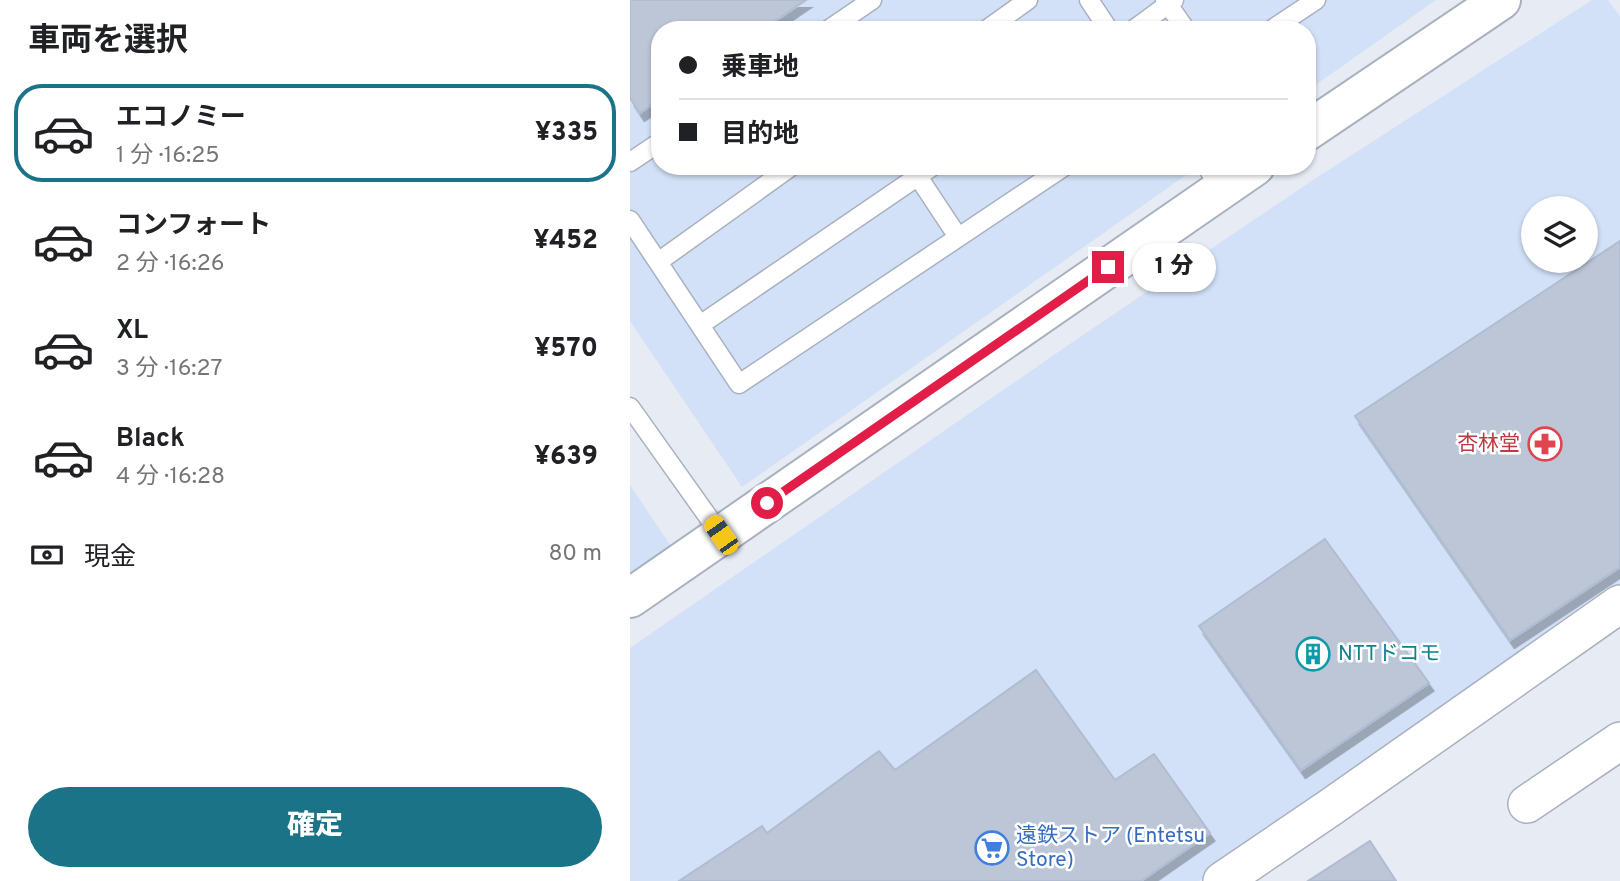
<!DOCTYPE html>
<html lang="ja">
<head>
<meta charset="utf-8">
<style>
	:root { --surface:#fff; --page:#f6f6f6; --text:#202124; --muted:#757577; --line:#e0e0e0; --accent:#1b7387 }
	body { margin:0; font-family:Overpass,"Noto Sans JP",sans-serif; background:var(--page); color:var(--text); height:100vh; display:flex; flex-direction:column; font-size:26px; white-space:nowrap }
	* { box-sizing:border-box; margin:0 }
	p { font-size:23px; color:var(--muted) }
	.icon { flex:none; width:38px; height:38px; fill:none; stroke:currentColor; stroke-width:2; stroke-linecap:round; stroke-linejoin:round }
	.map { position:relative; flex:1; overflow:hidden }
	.panel { display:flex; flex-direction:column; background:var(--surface); width:630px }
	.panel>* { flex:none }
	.guide { position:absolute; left:21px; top:21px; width:665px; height:154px; border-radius:28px; box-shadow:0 2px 5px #0004; display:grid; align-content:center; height:154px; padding:0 28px; background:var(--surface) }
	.controls { position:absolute; left:891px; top:196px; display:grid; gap:14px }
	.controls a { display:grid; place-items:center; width:77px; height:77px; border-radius:50%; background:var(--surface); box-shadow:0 2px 5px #0004; font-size:35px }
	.end { position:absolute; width:32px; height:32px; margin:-16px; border:9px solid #e11d48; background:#fff; box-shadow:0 0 0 4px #fff }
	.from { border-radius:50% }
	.bubble { position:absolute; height:49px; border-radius:24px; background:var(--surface); box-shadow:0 2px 5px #0004; font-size:23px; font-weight:800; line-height:49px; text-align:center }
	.car { position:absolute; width:21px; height:42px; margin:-21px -10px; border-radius:9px; box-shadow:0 0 5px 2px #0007; background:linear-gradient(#f5c518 24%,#345 0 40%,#f5c518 0 76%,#345 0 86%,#f5c518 0) }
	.guide b { display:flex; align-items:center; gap:24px; height:66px; font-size:26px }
	.guide b+b { border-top:2px solid var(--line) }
	.guide i { width:18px; height:18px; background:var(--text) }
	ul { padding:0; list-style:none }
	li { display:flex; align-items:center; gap:21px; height:98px; margin:0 14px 10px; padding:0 14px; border:4px solid transparent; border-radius:28px }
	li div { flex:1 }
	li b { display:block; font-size:26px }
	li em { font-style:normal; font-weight:800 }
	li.on { border-color:var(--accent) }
	li>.icon { width:63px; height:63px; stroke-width:1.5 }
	h2 { padding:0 28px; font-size:32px; line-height:84px }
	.pay { display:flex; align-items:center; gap:18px; height:77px; padding:0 28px; font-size:26px }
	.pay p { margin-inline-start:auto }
	.primary-button { display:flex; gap:14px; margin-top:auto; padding:14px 28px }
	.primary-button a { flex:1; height:80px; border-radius:42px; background:var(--accent); color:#fff; font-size:28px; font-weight:800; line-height:80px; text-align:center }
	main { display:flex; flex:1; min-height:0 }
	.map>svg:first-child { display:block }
</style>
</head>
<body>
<main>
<section class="panel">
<h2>車両を選択</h2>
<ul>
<li class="on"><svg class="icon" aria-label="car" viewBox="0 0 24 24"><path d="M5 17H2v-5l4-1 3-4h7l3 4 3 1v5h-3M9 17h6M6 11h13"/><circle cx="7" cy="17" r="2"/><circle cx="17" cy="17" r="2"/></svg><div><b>エコノミー</b><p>1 分 · 16:25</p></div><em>¥335</em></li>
<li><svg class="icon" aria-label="car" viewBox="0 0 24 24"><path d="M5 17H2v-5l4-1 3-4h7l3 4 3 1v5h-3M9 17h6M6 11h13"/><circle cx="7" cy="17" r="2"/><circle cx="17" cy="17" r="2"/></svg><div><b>コンフォート</b><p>2 分 · 16:26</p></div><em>¥452</em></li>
<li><svg class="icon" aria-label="car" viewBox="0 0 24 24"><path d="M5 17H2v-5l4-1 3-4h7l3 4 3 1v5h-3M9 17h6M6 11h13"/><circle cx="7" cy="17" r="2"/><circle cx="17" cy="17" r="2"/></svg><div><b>XL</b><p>3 分 · 16:27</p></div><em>¥570</em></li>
<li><svg class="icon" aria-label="car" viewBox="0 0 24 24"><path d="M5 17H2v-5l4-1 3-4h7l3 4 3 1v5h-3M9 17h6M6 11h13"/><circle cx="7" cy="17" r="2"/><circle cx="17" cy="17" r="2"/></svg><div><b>Black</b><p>4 分 · 16:28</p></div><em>¥639</em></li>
</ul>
<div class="pay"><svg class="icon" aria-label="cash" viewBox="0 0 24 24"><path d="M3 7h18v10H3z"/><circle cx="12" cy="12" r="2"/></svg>現金<p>80 m</p></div>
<div class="primary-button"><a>確定</a></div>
</section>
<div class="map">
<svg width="990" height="881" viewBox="0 0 990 881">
	<defs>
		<filter id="shadow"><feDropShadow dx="4.5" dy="8" stdDeviation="0" flood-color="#0004"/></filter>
	</defs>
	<rect width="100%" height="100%" fill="#e7ebf4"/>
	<path fill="#d2e1f7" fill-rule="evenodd" d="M0 0H806L677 91V30H30V166H569L112 487 0 321Z
		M962 0H978L990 16V590L569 881H0V648L447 339 680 182ZM903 208H956V261H903Z
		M0 485 41 546 0 574Z"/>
	<path fill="#bcc6d7" stroke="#afbcd2" stroke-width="2" filter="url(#shadow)" d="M0 0H176L132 30H30V99L10 113 0 98Z
		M990 241V567L880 640 725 416Z
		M695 539 799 683 671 770 569 626Z
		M406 670 485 780 524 754 580 833 511 881H49L132 826 137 833 249 751 265 770Z
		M740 841 766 881H678Z"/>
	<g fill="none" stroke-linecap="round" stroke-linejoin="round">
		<defs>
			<path id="service" d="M459 0 479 30
				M535 0 556 30
				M198 30 242 0
				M356 30 398 0
				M503 30 544 0
				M641 30 686 0
				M0 162 30 142
				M281 166 328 237
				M576 166 592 189
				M0 220 109 384 435 166
				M28 262 162 166
				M70 325 303 166
				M0 407 91 535"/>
			<path id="minor" d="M897 804 990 741
				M592 881 701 807 990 604"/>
			<path id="tertiary" d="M677 131 871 0
				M0 598 625 166"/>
		</defs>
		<use href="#service" stroke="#a9b1c0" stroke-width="21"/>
		<use href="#minor" stroke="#a9b1c0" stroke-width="40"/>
		<use href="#tertiary" stroke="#a9b1c0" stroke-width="42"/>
		<use href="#service" stroke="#fff" stroke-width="18"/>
		<use href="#minor" stroke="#fff" stroke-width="37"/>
		<use href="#tertiary" stroke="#fff" stroke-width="38"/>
	</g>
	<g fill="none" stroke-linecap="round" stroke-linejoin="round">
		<path stroke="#e11d48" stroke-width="9" d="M137 503 478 267"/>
	</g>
	<defs>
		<symbol id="pharmacy-ring" viewBox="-11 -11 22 22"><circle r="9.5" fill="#fff" stroke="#e0444e" stroke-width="1.5"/><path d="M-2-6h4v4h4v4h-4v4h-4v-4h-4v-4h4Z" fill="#e0444e"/></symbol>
		<symbol id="building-ring" viewBox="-11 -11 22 22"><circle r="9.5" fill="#fff" stroke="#0f9aa8" stroke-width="1.5"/><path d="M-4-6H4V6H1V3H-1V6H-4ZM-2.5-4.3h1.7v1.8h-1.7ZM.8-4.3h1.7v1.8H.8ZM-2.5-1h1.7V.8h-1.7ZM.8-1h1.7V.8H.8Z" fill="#0f9aa8"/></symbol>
		<symbol id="supermarket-ring" viewBox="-11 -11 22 22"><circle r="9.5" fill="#fff" stroke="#3f7fe0" stroke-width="1.5"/><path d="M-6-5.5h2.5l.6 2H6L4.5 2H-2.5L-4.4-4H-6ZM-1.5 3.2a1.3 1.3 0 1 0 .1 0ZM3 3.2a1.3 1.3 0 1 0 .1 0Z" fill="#3f7fe0"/></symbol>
	</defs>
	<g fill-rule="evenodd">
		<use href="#pharmacy-ring" x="896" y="425" width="38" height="38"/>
		<use href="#building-ring" x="664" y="635" width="38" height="38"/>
		<use href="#supermarket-ring" x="343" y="829" width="38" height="38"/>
	</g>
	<g text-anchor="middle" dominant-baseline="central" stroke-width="5" stroke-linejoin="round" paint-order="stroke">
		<g font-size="21" fill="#be3a42" stroke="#fff" text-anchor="end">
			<text x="890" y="444">杏林堂</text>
		</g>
		<g font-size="21" fill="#0d838f" stroke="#fff" text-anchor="start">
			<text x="708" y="654">NTTドコモ</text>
		</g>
		<g font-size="21" fill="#366cbe" stroke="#fff" text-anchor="start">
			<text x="386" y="836">遠鉄ストア (Entetsu<tspan x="386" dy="24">Store)</tspan></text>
		</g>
	</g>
</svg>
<div class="controls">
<a><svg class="icon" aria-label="layers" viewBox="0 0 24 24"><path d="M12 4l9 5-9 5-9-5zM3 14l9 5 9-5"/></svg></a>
</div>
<i class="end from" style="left:137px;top:503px"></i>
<i class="end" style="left:478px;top:267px"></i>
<div class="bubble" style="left:502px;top:243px;width:84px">1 分</div>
<i class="car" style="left:91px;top:535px;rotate:325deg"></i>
<div class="guide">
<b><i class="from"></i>乗車地</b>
<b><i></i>目的地</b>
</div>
</div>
</main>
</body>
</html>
